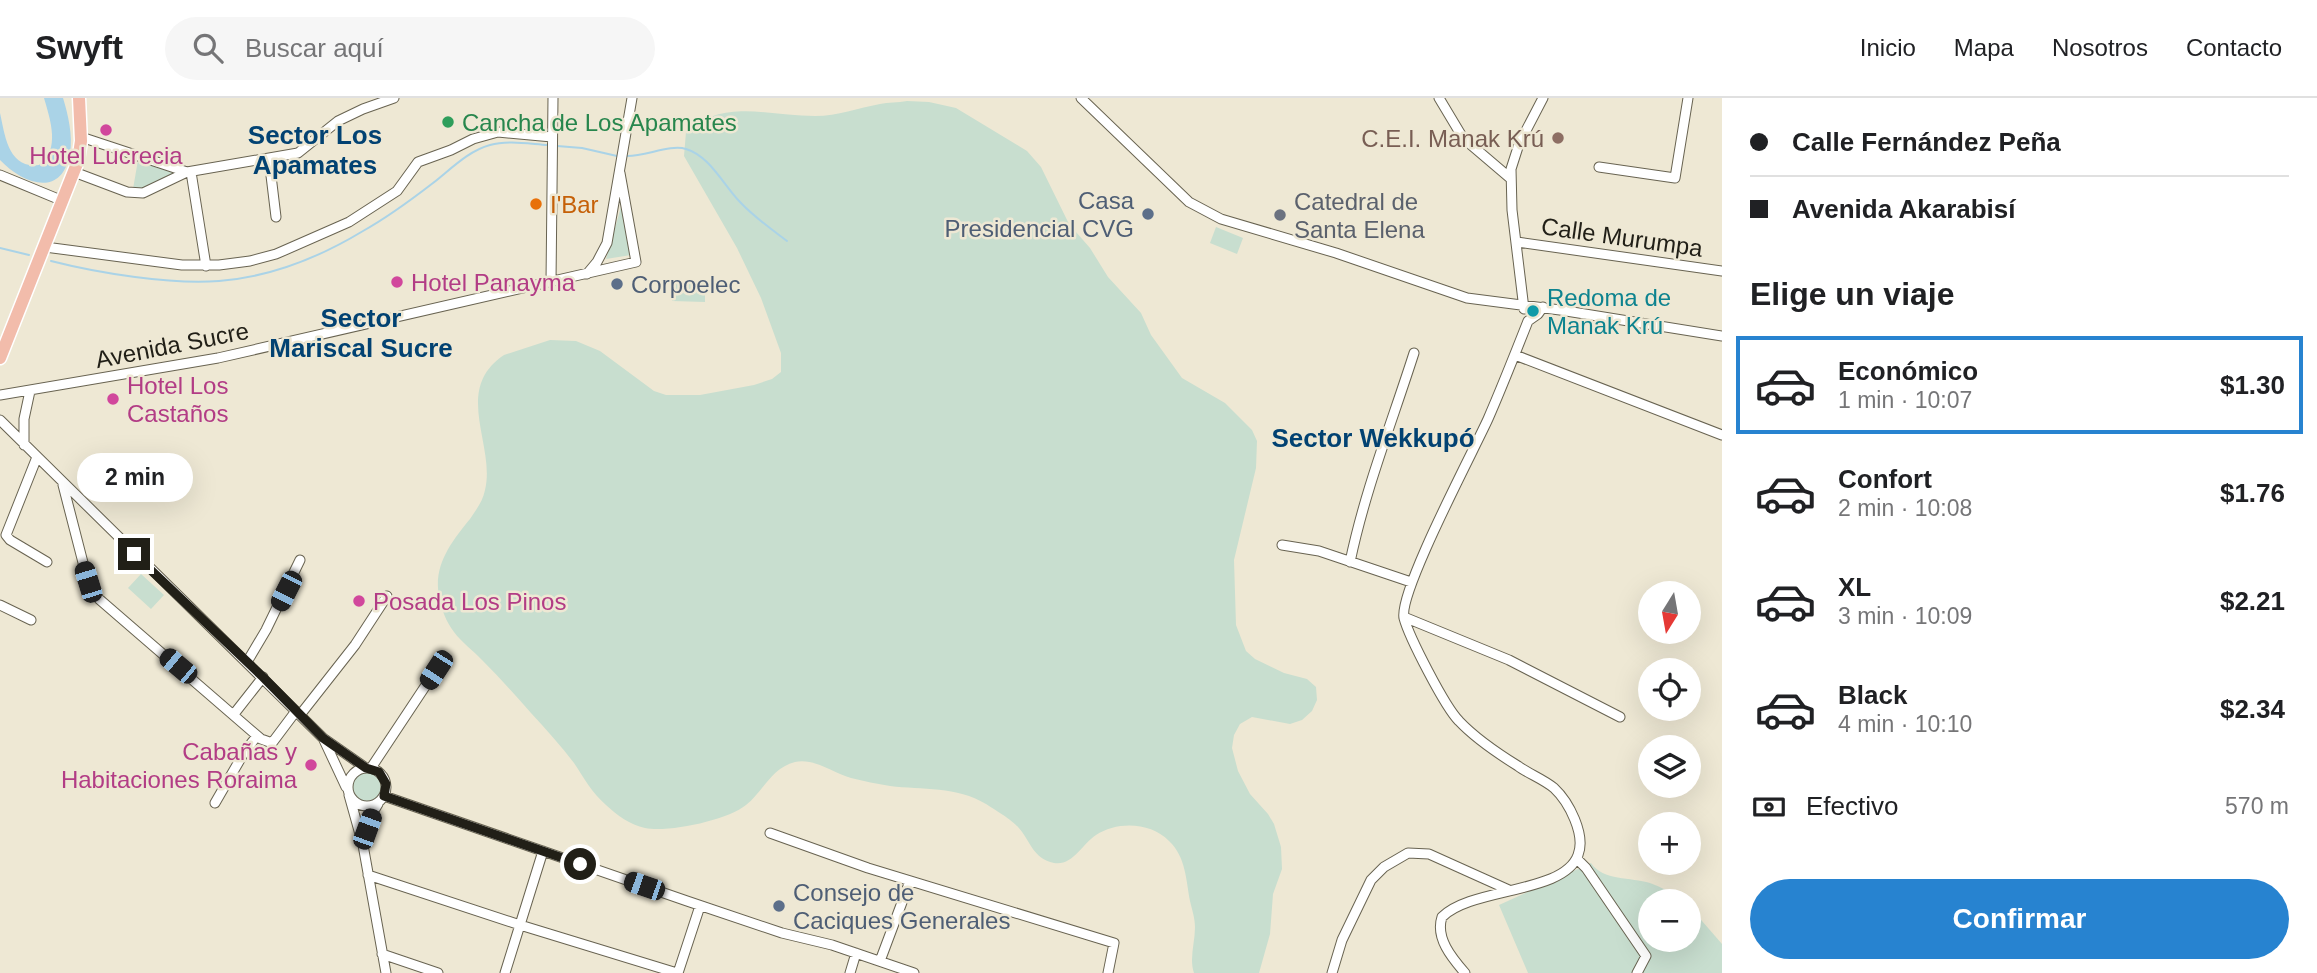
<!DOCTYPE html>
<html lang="es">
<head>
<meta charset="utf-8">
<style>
	:root { --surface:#fff; --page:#f6f6f6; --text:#202124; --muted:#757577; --line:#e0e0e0; --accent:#2783d0 }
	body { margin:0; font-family:Arial,sans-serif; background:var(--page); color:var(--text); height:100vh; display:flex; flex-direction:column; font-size:26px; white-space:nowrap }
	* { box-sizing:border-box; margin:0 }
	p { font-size:23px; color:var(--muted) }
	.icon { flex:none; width:38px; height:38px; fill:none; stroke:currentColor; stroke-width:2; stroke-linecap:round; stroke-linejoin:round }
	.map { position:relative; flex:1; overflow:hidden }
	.drawer { display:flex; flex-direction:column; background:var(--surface); width:595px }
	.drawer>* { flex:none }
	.guide { display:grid; align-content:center; height:154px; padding:0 28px; background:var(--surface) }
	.needle { width:46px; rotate:191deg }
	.tools { position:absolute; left:1638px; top:483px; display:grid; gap:14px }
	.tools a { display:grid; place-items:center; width:63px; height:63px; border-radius:50%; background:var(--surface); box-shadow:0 7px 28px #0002; font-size:35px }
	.end { position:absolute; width:32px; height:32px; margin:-16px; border:9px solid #211f17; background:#fff; box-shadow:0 0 0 4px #fff }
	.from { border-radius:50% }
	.bubble { position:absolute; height:49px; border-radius:24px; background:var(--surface); box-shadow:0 7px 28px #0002; font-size:23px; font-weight:600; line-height:49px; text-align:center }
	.car { position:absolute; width:21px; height:42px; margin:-21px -10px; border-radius:9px; box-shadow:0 0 5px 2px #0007; background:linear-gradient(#222 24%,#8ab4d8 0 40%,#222 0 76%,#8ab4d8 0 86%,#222 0) }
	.guide b { display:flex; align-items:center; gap:24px; height:66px; font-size:26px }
	.guide b+b { border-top:2px solid var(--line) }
	.guide i { width:18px; height:18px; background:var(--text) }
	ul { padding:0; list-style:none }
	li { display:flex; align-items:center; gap:21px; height:98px; margin:0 14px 10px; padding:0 14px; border:4px solid transparent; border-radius:0px }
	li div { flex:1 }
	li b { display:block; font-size:26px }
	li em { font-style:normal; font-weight:600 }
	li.current { border-color:var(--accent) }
	li>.icon { width:63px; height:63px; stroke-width:1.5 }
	h2 { padding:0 28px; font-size:32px; line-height:84px }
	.pay { display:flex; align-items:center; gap:18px; height:77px; padding:0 28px; font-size:26px }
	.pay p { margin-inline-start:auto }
	.action { display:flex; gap:14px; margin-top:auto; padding:14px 28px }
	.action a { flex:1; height:80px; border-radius:42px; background:var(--accent); color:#fff; font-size:28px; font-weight:600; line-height:80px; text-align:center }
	header { display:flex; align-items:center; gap:42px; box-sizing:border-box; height:98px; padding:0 35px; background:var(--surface); border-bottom:2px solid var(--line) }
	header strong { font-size:33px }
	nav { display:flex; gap:38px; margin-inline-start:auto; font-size:24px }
	.search { width:490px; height:63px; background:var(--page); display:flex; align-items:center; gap:18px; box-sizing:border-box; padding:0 24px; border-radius:38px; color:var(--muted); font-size:26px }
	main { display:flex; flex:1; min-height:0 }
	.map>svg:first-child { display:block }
</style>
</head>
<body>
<header>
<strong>Swyft</strong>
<div class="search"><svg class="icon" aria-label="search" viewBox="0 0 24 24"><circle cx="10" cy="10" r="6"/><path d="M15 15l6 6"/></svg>Buscar aquí</div>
<nav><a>Inicio</a><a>Mapa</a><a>Nosotros</a><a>Contacto</a></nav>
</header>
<main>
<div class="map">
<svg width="1722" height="875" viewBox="0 0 1722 875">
	<rect width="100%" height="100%" fill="#eee8d4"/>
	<path fill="#c8decf" d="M907 3 929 4 956 10 1027 53 1041 69 1069 126 1090 150 1108 179 1141 215 1151 237 1182 280 1225 305 1252 332 1257 343 1256 370 1234 462 1236 527 1246 553 1255 561 1284 575 1307 581 1316 589 1317 602 1312 613 1302 622 1290 626 1252 619 1240 626 1234 637 1232 650 1238 673 1250 696 1268 716 1274 726 1281 749 1282 771 1273 796 1270 836 1259 875H1194C1189 860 1195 845 1195 829 1195 820 1192 812 1190 803 1186 782 1186 759 1169 743 1151 724 1117 723 1096 737 1082 746 1073 768 1054 765 1033 761 1030 742 1018 729 1012 722 994 711 986 706 957 688 922 692 890 688 877 686 864 683 851 680 833 675 815 660 795 664 771 670 763 694 746 707 728 722 668 735 645 730 630 727 617 717 606 707 592 695 584 680 574 665 561 648 546 631 531 615 515 597 499 579 482 562 473 552 462 545 454 534 446 524 441 510 439 498 433 467 452 443 470 421 476 412 483 403 485 392 496 347 452 292 504 257L550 242 576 243 600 253 654 293 666 297H700L754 287 772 281 781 274V255L761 200 737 150 684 58 686 34C724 0 768 18 815 18 838 18 858 10 880 6 888 4 898 5 907 3Z
		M138 62 173 73V76L141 91H133Z
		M621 109 631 157 606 161Z
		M1216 129 1243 140 1237 156 1210 145Z
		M672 184H705V204L672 203Z
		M141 476 164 497 151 511 128 490Z
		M351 689a15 15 0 1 1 30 0a15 15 0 1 1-30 0Z
		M1591 765C1603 783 1631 779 1650 785 1661 789 1671 794 1681 801L1684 803H1650V842H1689V808L1722 846V875H1528L1499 807Z"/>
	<path fill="#aad3e7" d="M44 0H63C68 16 73 38 70 55 62 101 23 86 0 62V15C5 37 8 71 39 67 61 52 50 21 44 0Z"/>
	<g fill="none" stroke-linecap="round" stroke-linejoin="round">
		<path stroke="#aad3e7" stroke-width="2" d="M557 48 582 50 617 58
			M626 58C644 59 670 46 686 51 710 58 724 88 740 104 754 119 771 131 787 143
			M0 150 29 157
			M51 163C98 175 172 187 219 183 270 179 320 159 363 133 388 119 411 102 433 85 451 71 468 53 490 47 508 42 530 46 548 47"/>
		<defs>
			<path id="minor" d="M1081 0 1189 104 1221 121 1336 155 1467 200 1560 212 1722 238
				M1439 0 1463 40 1510 80
				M81 39 187 74
				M269 61 276 119
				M1599 69 1675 80 1688 0
				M74 74 127 94 143 95 187 74 298 55 338 23 363 11 394 0
				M191 74 206 168
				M0 77 63 103
				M1517 144 1722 173
				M45 149 182 167H219L250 163 276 156 349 124 397 93 418 64 451 52 473 41 498 34 552 39
				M587 176 597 164 607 145 632 0
				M551 184 553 0
				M1524 211 1512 112 1511 71 1519 46 1543 0
				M1515 257 1722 337
				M0 297 218 260 636 164 620 75
				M0 322 323 640 366 670
				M24 347V321L30 293
				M37 359 6 437 10 442 47 464
				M63 387 88 484 99 501 261 641 272 645 296 613
				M1282 447 1319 453 1411 484
				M1350 464C1365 392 1392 324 1414 255
				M0 507 31 522
				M1404 519 1509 562 1620 619
				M247 564 266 532 300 462
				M234 616 263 579
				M300 617 355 547 387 498
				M324 642 346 689
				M348 689a19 19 0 1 1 38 0a19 19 0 1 1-38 0Z
				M371 670 436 572
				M349 697 363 747 386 875
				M384 698 687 803 782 835 832 847 914 875
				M215 705 245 653 257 638
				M770 735 868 770 1114 845 1108 875
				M364 745 372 716 378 706
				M1577 761 1586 770 1646 858 1637 875
				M368 777 520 827 677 875
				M382 856 438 875
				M880 863 910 783
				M505 875 543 753
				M678 875 700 808
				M850 875 856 855
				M1332 875 1342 842 1371 782 1384 769 1408 755 1429 756 1509 792
				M1465 875C1452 860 1435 840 1442 819 1472 789 1564 796 1578 757 1586 737 1569 704 1554 690 1543 681 1529 676 1518 668 1497 655 1476 641 1459 623 1445 609 1409 539 1404 520 1398 495 1473 354 1488 321 1502 289 1515 256 1528 223L1538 216 1543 209"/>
			<path id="highway" d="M0 260 78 63 81 43 79 0"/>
		</defs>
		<use href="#minor" stroke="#686351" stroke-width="11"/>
		<use href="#highway" stroke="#fff" stroke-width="15"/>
		<use href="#minor" stroke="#fff" stroke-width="9"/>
		<use href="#highway" stroke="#f2bcab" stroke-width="12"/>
	</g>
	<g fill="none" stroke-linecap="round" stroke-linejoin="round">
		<path stroke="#211f17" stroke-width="9" d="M134 456 263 579 323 640 366 670 379 674 386 686 384 698 580 766"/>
	</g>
	<circle fill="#2e9e5b" stroke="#eee8d4" stroke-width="2.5" cx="448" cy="24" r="7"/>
	<g fill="#d1479c" stroke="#eee8d4" stroke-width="2.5">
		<circle cx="106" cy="32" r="7"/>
		<circle cx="397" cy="184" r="7"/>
		<circle cx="113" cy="301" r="7"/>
		<circle cx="359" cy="503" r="7"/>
		<circle cx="311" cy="667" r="7"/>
	</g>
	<circle fill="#8d6e63" stroke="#eee8d4" stroke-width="2.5" cx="1558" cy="40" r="7"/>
	<circle fill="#e8710a" stroke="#eee8d4" stroke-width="2.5" cx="536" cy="106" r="7"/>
	<g fill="#5c6f8a" stroke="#eee8d4" stroke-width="2.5">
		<circle cx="1148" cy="116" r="7"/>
		<circle cx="617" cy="186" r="7"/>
		<circle cx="779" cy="808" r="7"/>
	</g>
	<circle fill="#6b7280" stroke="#eee8d4" stroke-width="2.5" cx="1280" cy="117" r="7"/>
	<circle fill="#0f9aa8" stroke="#eee8d4" stroke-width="2.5" cx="1533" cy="213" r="7"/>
	<g text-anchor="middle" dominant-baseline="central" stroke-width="5" stroke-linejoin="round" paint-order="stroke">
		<g font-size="24" fill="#27864d" stroke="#eee8d4" text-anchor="start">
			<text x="462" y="24">Cancha de Los Apamates</text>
		</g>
		<g font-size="24" fill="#785e54" stroke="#eee8d4" text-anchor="end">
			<text x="1544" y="40">C.E.I. Manak Krú</text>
		</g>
		<g font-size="24" fill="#b23c85" stroke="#eee8d4" text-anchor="start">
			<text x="106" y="57" text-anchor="middle">Hotel Lucrecia</text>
			<text x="411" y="184">Hotel Panayma</text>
			<text x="127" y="287">Hotel Los<tspan x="127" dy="28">Castaños</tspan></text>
			<text x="373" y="503">Posada Los Pinos</text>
			<text x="297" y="653" text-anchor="end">Cabañas y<tspan x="297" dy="28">Habitaciones Roraima</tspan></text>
		</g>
		<g font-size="24" fill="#4e5e75" stroke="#eee8d4" text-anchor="start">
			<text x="1134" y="102" text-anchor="end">Casa<tspan x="1134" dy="28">Presidencial CVG</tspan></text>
			<text x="631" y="186">Corpoelec</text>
			<text x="793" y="794">Consejo de<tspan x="793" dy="28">Caciques Generales</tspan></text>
		</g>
		<g font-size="24" fill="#5b616d" stroke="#eee8d4" text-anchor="start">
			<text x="1294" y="103">Catedral de<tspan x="1294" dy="28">Santa Elena</tspan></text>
		</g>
		<g font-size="24" fill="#c56008" stroke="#eee8d4" text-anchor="start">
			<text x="550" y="106">I'Bar</text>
		</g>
		<g font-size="24" fill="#211f17" stroke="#eee8d4">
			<text transform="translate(1622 139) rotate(8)">Calle Murumpa</text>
			<text transform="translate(172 247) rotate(-11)">Avenida Sucre</text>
		</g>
		<g font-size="24" fill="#0d838f" stroke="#eee8d4" text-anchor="start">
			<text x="1547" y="199">Redoma de<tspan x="1547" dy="28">Manak Krú</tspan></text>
		</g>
		<g font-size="26" font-weight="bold" fill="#024272" stroke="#eee8d4">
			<text x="315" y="37">Sector Los<tspan x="315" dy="30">Apamates</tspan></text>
			<text x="361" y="220">Sector<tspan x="361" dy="30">Mariscal Sucre</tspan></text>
			<text x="1373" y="340">Sector Wekkupó</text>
		</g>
	</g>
</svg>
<div class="tools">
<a><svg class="needle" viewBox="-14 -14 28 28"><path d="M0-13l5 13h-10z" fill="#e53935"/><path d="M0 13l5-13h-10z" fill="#757577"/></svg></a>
<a><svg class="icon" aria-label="locate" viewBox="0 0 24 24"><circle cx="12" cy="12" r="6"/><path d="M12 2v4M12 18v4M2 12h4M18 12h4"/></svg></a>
<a><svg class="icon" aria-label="layers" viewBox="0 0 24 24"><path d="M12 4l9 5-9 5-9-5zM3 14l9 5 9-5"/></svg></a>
<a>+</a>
<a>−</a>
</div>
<i class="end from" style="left:580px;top:766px"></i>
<i class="end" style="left:134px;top:456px"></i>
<div class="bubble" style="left:77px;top:355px;width:116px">2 min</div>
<i class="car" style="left:88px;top:484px;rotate:343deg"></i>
<i class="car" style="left:286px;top:493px;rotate:207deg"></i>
<i class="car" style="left:178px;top:568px;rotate:310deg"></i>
<i class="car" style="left:436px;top:572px;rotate:213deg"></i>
<i class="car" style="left:367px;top:731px;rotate:20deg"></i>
<i class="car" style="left:644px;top:788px;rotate:289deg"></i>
</div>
<section class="drawer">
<div class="guide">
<b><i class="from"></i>Calle Fernández Peña</b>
<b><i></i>Avenida Akarabisí</b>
</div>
<h2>Elige un viaje</h2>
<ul>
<li class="current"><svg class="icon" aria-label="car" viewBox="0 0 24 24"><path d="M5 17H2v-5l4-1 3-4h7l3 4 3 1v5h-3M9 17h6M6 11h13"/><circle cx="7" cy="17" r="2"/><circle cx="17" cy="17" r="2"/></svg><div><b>Económico</b><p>1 min · 10:07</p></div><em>$1.30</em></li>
<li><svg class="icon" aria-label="car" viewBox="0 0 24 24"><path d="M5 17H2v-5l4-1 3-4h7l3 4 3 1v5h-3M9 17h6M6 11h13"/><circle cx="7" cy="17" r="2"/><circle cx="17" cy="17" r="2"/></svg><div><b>Confort</b><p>2 min · 10:08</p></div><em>$1.76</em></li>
<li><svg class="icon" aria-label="car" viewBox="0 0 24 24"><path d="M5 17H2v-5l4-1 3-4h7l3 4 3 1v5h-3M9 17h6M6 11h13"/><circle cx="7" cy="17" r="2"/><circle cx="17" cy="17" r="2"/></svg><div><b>XL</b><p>3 min · 10:09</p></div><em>$2.21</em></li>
<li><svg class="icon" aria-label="car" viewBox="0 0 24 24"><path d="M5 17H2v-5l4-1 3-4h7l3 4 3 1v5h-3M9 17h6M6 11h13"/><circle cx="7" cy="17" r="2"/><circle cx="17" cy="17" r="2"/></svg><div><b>Black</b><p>4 min · 10:10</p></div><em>$2.34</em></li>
</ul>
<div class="pay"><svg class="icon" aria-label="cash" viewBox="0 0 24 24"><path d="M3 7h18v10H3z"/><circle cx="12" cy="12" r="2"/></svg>Efectivo<p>570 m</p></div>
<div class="action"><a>Confirmar</a></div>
</section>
</main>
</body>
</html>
